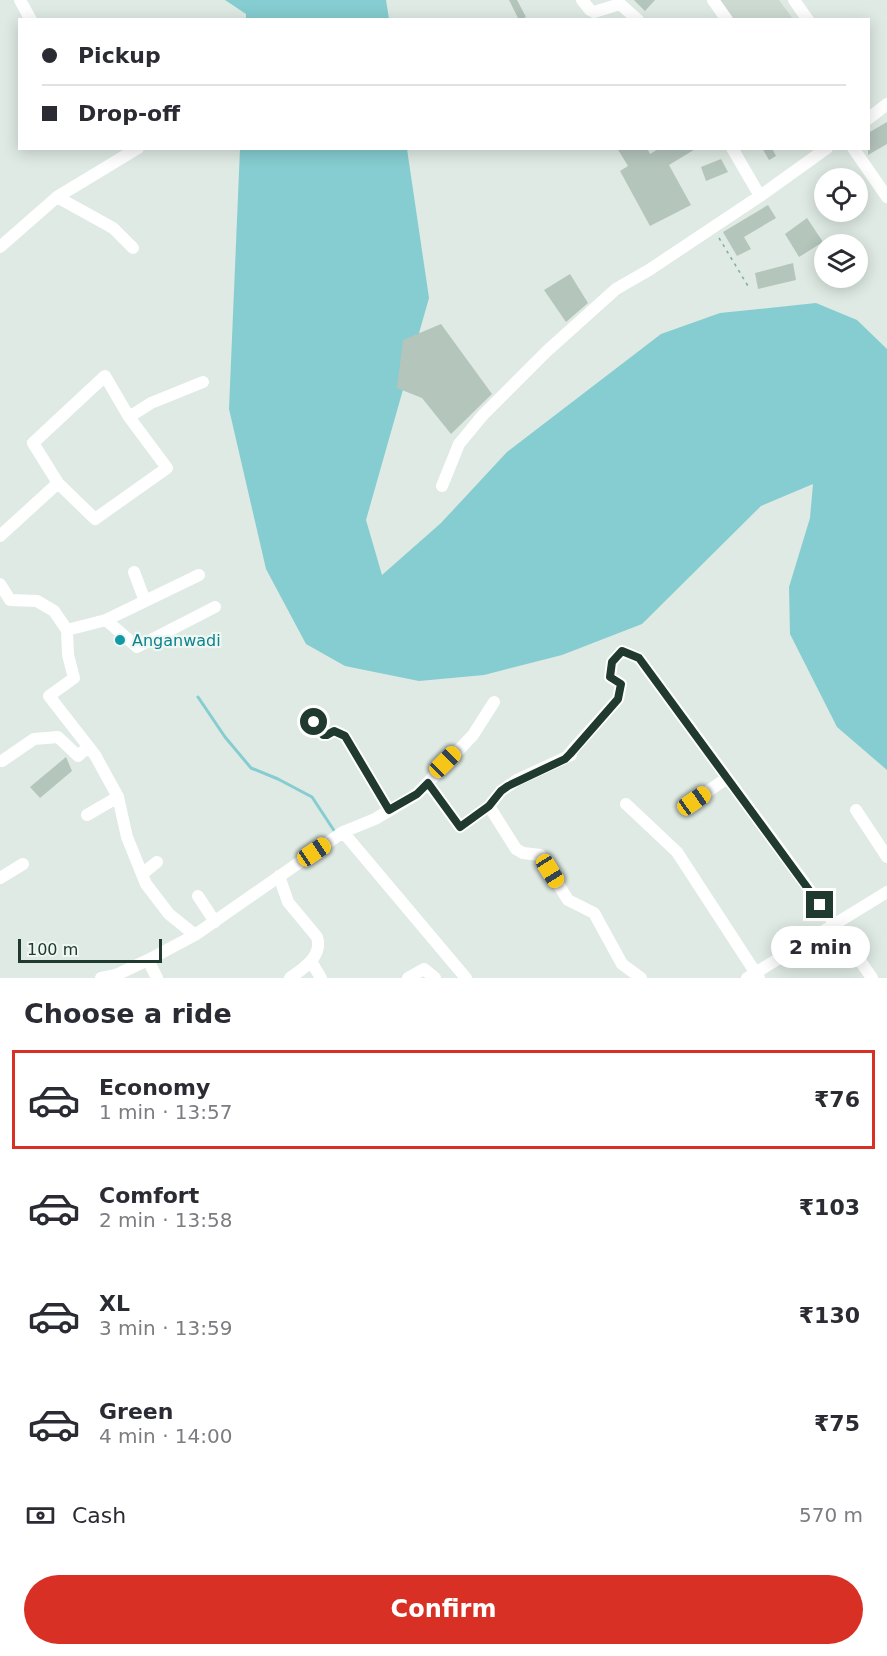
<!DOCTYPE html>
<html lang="en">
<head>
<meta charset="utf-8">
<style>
	:root { --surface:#fff; --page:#f2f2f3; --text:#2b2b33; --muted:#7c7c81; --line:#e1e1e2; --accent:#d93025 }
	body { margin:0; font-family:"DejaVu Sans",sans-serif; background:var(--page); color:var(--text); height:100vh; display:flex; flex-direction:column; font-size:22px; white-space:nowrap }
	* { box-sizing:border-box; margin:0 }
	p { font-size:20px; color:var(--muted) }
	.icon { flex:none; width:33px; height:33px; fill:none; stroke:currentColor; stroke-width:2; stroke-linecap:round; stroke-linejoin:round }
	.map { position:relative; height:978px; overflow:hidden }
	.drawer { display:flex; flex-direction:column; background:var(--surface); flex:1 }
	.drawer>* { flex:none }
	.guide { position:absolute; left:18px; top:18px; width:852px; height:132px; border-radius:0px; box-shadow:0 3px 15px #0003; display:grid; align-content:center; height:132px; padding:0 24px; background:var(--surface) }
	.buttons { position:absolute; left:814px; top:168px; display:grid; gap:12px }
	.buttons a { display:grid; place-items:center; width:54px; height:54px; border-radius:50%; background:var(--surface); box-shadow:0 3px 15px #0003; font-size:30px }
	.scale { position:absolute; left:18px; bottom:15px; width:144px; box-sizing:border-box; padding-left:6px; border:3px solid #203a30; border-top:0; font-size:16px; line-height:21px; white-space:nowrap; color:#203a30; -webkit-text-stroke:4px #eff7f2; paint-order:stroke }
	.end { position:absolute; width:27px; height:27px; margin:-14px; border:8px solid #203a30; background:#fff; box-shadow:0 0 0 3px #fff }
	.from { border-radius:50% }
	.bubble { position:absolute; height:42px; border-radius:21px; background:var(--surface); box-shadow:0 3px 15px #0003; font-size:20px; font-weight:600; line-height:42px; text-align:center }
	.car { position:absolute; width:18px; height:36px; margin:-18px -9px; border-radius:8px; box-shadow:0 0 4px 2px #0007; background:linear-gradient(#f5c518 24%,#345 0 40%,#f5c518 0 76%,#345 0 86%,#f5c518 0) }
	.guide b { display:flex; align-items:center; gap:21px; height:57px; font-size:22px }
	.guide b+b { border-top:2px solid var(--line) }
	.guide i { width:15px; height:15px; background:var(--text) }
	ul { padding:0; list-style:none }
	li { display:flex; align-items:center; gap:18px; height:99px; margin:0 12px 9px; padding:0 12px; border:3px solid transparent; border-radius:0px }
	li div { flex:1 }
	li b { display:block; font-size:22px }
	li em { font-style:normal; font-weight:600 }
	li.current { border-color:var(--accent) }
	li>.icon { width:54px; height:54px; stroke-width:1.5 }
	h2 { padding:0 24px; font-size:27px; line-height:72px }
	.pay { display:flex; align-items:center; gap:15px; height:66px; padding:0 24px; font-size:22px }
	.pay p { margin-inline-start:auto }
	.primary-button { display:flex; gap:12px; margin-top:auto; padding:12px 24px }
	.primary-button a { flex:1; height:69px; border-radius:36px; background:var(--accent); color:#fff; font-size:24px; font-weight:600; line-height:69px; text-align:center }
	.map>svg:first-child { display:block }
</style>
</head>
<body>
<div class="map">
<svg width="887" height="978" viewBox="0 0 887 978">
	<rect width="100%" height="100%" fill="#deeae3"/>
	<path fill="#cddad2" d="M720 0H779L793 19H734Z"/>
	<path fill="#85cdd0" d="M225 0H386L389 19H246V14Z
		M240 149H407L429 298 366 520 382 575 441 523 507 452 661 334 720 313 816 303 857 320 887 349V770L837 727 790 634 789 587 810 518 813 484 761 506 642 624 562 655 484 675 419 681 345 666 306 644 266 569 229 409Z"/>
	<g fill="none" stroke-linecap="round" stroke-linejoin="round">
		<path stroke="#85cdd0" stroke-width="3" d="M198 697 225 737 251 768 278 779 312 797 335 832"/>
	</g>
	<path fill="#b4c5bc" d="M509 0H517L526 17 519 20Z
		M634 0H655L645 11Z
		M887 122V144L868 155V133Z
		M617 148H647L650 154 660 148H697L669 165 691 205 650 226 620 171 628 166Z
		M762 148H772L776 156 769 160Z
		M721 159 728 172 706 181 701 167Z
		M768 205 776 218 744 237 751 249 737 256 723 232Z
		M807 218 823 242 799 257 785 234Z
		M793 263 796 280 758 289 755 273Z
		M570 274 588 303 566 322 544 290Z
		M441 324 492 394 451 434 422 398 397 388 403 340Z
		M66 757 72 771 40 798 30 787Z"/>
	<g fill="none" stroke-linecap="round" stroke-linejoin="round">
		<path stroke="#7eae9a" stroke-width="1.5" stroke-dasharray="3 4.5" stroke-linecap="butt" d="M719 238 748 286"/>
		<path stroke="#fff" stroke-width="12" d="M20 0 31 20
			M582 0 590 10 594 12 620 4 638 20
			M713 0 727 20
			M794 0 808 20
			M868 119 887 104
			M732 148 760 196
			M853 148 887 197
			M57 197 113 228 133 248
			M0 247 57 197 138 148
			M129 417 167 468 95 519 58 483 33 443 105 376 129 417 151 403 203 382
			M442 486 459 444 483 415 547 351 616 289 649 270 760 196 827 148
			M0 536 58 483
			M134 572 145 601
			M0 584 10 600 37 601 54 611 67 630 68 655 74 678 49 696 95 755 118 797 127 837 146 884 169 914 195 935
			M106 620 137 647 215 607
			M67 630 106 620 199 575
			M314 722 323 735H327L335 731 345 736 389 810
			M569 754 618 699 621 684 610 677 612 662 622 651 639 658 834 923 872 978
			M2 761 34 739 58 737 78 756 88 747
			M428 783 460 827 489 806 516 849 523 853 540 855 568 900 594 913 622 964 641 978
			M694 801 727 778
			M626 804 677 852 759 978
			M489 806 501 791 517 780 571 755
			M856 810 887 857
			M87 815 118 797
			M343 832 466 978
			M142 874 157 862
			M279 876 288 902 317 937C323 956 304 968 290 978
			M0 878 23 864
			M198 896 215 922
			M148 960 157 978
			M312 963 321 978
			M101 978 116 975 148 960 195 935 343 832 375 819 417 794 473 735 494 702
			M408 978 424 969 435 978
			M747 978 887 892"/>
	</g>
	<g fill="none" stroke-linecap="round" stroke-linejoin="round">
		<path stroke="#203a30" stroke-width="8" d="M314 722 323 735H327L334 731 345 736 389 810 417 794 428 783 460 827 489 806 501 791 508 786 565 759 570 754 618 699 621 684 610 677 612 662 622 651 639 658 820 905"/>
	</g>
	<circle fill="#0f9aa8" stroke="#eff7f2" stroke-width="2" cx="120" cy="640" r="6"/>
	<g text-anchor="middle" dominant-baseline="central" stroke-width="4.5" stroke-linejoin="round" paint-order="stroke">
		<g font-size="16" fill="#0d838f" stroke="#eff7f2" text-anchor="start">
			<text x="132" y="640">Anganwadi</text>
		</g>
	</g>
</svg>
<div class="buttons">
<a><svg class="icon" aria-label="locate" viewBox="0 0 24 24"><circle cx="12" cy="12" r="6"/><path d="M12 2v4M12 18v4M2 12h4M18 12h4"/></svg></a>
<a><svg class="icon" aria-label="layers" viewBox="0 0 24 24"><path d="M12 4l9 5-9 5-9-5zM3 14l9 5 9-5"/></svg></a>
</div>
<div class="scale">100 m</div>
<i class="end from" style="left:314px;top:722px"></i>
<i class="end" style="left:820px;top:905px"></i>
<div class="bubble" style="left:771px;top:926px;width:99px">2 min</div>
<i class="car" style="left:445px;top:762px;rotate:45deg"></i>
<i class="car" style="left:694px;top:801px;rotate:55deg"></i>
<i class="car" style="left:314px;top:852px;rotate:56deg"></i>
<i class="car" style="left:550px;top:871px;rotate:148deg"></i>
<div class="guide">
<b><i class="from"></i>Pickup</b>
<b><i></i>Drop-off</b>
</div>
</div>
<section class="drawer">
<h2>Choose a ride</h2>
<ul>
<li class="current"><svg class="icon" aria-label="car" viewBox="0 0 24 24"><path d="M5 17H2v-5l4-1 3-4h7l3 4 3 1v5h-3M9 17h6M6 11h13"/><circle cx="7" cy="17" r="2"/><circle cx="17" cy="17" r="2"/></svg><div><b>Economy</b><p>1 min · 13:57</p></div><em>₹76</em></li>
<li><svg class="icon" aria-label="car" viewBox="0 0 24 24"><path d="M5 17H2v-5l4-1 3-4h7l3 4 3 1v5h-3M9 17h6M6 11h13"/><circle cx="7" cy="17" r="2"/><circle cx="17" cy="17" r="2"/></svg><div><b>Comfort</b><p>2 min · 13:58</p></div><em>₹103</em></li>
<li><svg class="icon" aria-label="car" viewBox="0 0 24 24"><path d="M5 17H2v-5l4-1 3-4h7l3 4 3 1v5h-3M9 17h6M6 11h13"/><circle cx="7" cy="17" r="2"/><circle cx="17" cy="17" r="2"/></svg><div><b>XL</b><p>3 min · 13:59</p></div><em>₹130</em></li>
<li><svg class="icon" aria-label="car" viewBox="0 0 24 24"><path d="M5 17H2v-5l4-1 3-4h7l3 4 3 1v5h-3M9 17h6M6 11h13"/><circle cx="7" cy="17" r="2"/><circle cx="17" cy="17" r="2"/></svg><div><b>Green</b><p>4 min · 14:00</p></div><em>₹75</em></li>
</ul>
<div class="pay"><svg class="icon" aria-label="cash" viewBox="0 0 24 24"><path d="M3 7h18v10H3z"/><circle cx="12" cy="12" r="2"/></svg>Cash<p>570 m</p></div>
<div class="primary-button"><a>Confirm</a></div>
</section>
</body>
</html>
